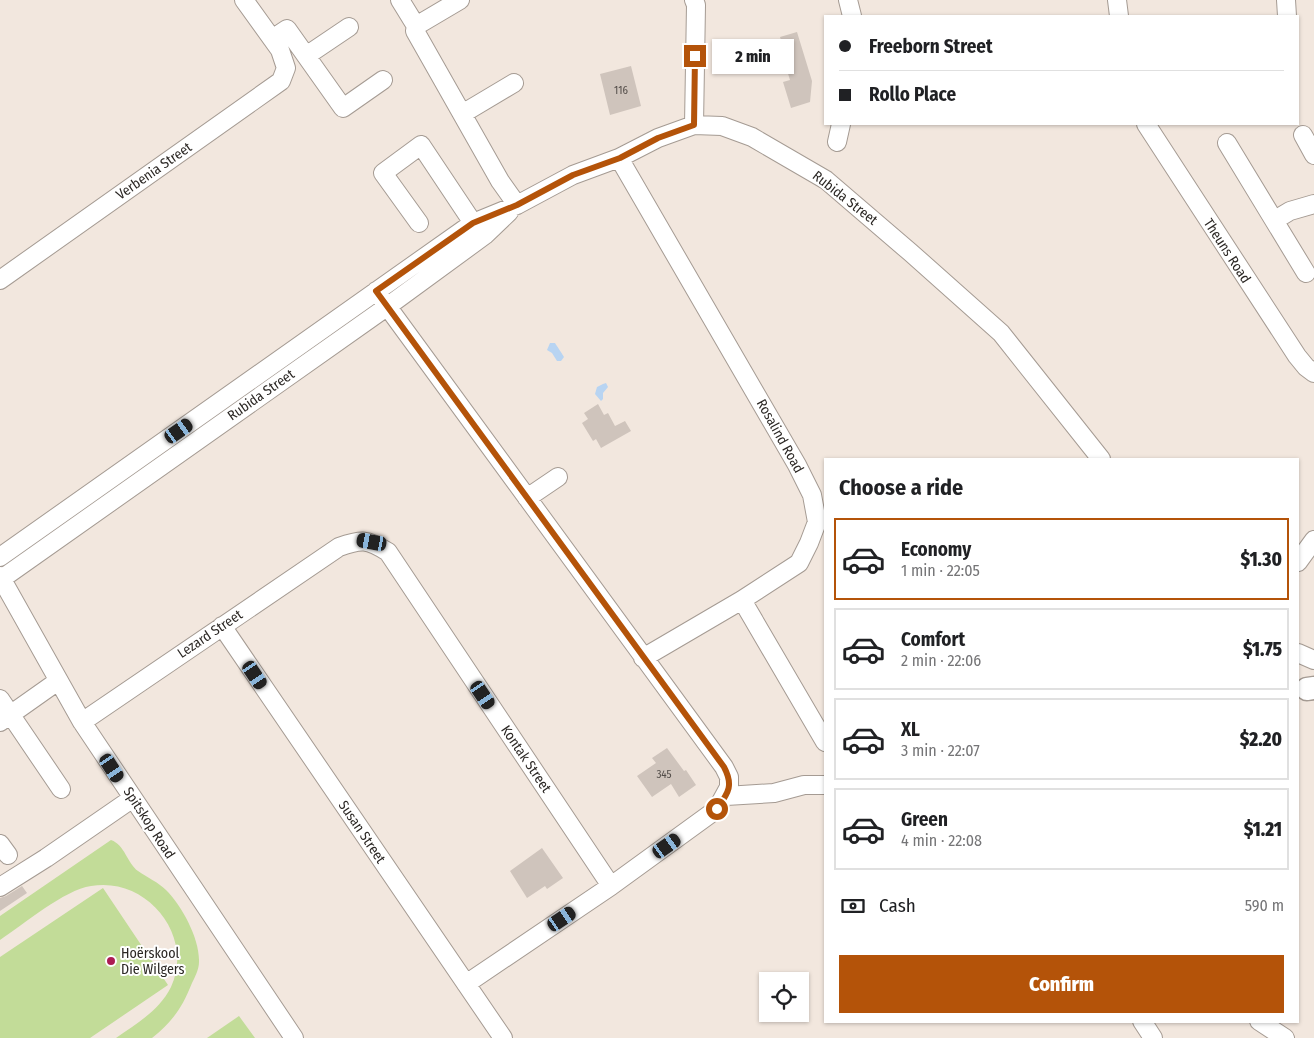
<!DOCTYPE html>
<html lang="en">
<head>
<meta charset="utf-8">
<style>
	:root { --surface:#fff; --page:#f6f6f6; --text:#202124; --muted:#757577; --line:#e0e0e0; --accent:#b45309 }
	body { margin:0; font-family:"Fira Sans Condensed",sans-serif; background:var(--page); color:var(--text); height:100vh; display:flex; flex-direction:column; font-size:19px; white-space:nowrap }
	* { box-sizing:border-box; margin:0 }
	p { font-size:16px; color:var(--muted) }
	.icon { flex:none; width:28px; height:28px; fill:none; stroke:currentColor; stroke-width:2; stroke-linecap:round; stroke-linejoin:round }
	.map { position:relative; flex:1; overflow:hidden }
	.details { position:absolute; left:824px; top:458px; width:475px; height:565px; display:flex; flex-direction:column; background:var(--surface); border-radius:0px; box-shadow:0 1px 4px #0004 }
	.details>* { flex:none }
	.top-card { position:absolute; left:824px; top:15px; width:475px; height:110px; border-radius:0px; box-shadow:0 1px 4px #0004; display:grid; align-content:center; height:110px; padding:0 15px; background:var(--surface) }
	.fabs { position:absolute; left:759px; top:972px; display:grid; gap:10px }
	.fabs a { display:grid; place-items:center; width:50px; height:50px; border-radius:0px; background:var(--surface); box-shadow:0 1px 4px #0004; font-size:25px }
	.end { position:absolute; width:22px; height:22px; margin:-11px; border:6px solid #b45309; background:#fff; box-shadow:0 0 0 2px #fff }
	.from { border-radius:50% }
	.bubble { position:absolute; height:35px; border-radius:0px; background:var(--surface); box-shadow:0 1px 4px #0004; font-size:16px; font-weight:800; line-height:35px; text-align:center }
	.car { position:absolute; width:15px; height:30px; margin:-15px -8px; border-radius:6px; box-shadow:0 0 4px 1px #0007; background:linear-gradient(#222 24%,#8ab4d8 0 40%,#222 0 76%,#8ab4d8 0 86%,#222 0) }
	.top-card b { display:flex; align-items:center; gap:18px; height:48px; font-size:19px }
	.top-card b+b { border-top:1px solid var(--line) }
	.top-card i { width:12px; height:12px; background:var(--text) }
	ul { padding:0; list-style:none }
	li { display:flex; align-items:center; gap:15px; height:82px; margin:0 10px 8px; padding:0 5px; border:2px solid var(--line); border-radius:0px }
	li div { flex:1 }
	li b { display:block; font-size:19px }
	li em { font-style:normal; font-weight:800 }
	li.selected { border-color:var(--accent) }
	li>.icon { width:45px; height:45px; stroke-width:1.5 }
	h2 { padding:0 15px; font-size:22px; line-height:60px }
	.pay { display:flex; align-items:center; gap:12px; height:55px; padding:0 15px; font-size:19px }
	.pay p { margin-inline-start:auto }
	.primary-button { display:flex; gap:10px; margin-top:auto; padding:10px 15px }
	.primary-button a { flex:1; height:58px; border-radius:0px; background:var(--accent); color:#fff; font-size:20px; font-weight:800; line-height:58px; text-align:center }
	.map>svg:first-child { display:block }
</style>
</head>
<body>
<div class="map">
<svg width="1314" height="1038" viewBox="0 0 1314 1038">
	<rect width="100%" height="100%" fill="#f2e7de"/>
	<path fill="#c2dc98" d="M111 840C125 845 127 863 138 871 148 878 158 882 166 890 182 906 200 939 199 962 199 969 195 977 192 983 182 1008 173 1021 152 1038H116C137 1023 159 1011 171 987 195 935 146 876 91 886 64 890 24 924 0 940V916Z
		M103 888 168 985 90 1038H0V957Z
		M239 1016 255 1038H207Z"/>
	<path fill="#b8d4f2" d="M550 343H555C557 346 563 355 564 357L561 361H557L552 353 547 350Z
		M603 384 606 383 608 387 603 393V399L601 401 595 394 597 387Z"/>
	<path fill="#cfc4bc" d="M797 32 812 81 810 102 791 108 783 82 790 80 785 64 788 63 780 37Z
		M631 66 641 106 610 115 600 74Z
		M598 404 604 415 608 413 615 426 625 421 631 431 601 448 596 439 593 441 582 423 588 419 584 413Z
		M667 748 684 771 686 770 696 785 679 797 671 784 652 797 637 776 656 763 652 758Z
		M542 848 563 878 547 889 545 886 527 898 510 871Z
		M22 886 27 893 0 911V898L6 896Z"/>
	<g fill="none" stroke-linecap="round" stroke-linejoin="round">
		<defs>
			<path id="minor" d="M400 0 416 26
				M460 0 416 26 415 31 500 181 517 205
				M694 0 696 5 694 125
				M848 0 852 16
				M1117 0 1119 16
				M1286 0 1287 16
				M272 39 287 29 343 108 383 80
				M306 56 349 27
				M462 114 514 83
				M1146 124 1297 356 1306 367 1314 373
				M1303 135 1314 155
				M837 142 841 124
				M1227 143 1306 273
				M619 158 797 465 812 495 817 522 809 543 799 563 742 600 643 658
				M1275 220 1290 211 1314 204
				M419 223 383 173 421 145 473 223
				M0 280 281 81 286 68 280 50 244 0
				M376 291 724 767 729 777V787L717 809 611 886 466 984
				M527 498 558 477
				M0 557 473 223 517 205 573 175 619 158 658 138 694 125 722 126 752 137 826 180 910 252 1001 333 1101 459
				M1298 562 1314 540
				M0 576 82 722 294 1038
				M0 580 388 306 485 235 509 212
				M742 600 825 742
				M222 626 503 1038
				M1298 653 1314 660
				M0 699 61 789
				M0 722 58 681
				M82 722 339 547C362 539 367 539 388 552L611 886
				M726 796 774 793 804 785H825
				M0 844 8 855
				M0 887 46 858 133 798
				M1142 1021 1153 1038
				M1259 1021 1285 1038"/>
			<path id="major" d="M1307 689 1314 688"/>
		</defs>
		<use href="#minor" stroke="#a59b93" stroke-width="20"/>
		<use href="#major" stroke="#a59b93" stroke-width="25"/>
		<use href="#minor" stroke="#fff" stroke-width="18"/>
		<use href="#major" stroke="#fff" stroke-width="22"/>
	</g>
	<g fill="none" stroke-linecap="round" stroke-linejoin="round">
		<path stroke="#b45309" stroke-width="6" d="M695 56 694 125 658 138 620 158 573 175 517 205 473 223 376 291 724 767C734 786 728 793 717 809"/>
	</g>
	<circle fill="#ac1c53" stroke="#fff" stroke-width="2" cx="111" cy="961" r="5"/>
	<g text-anchor="middle" dominant-baseline="central" stroke-width="4" stroke-linejoin="round" paint-order="stroke">
		<g font-size="11" fill="#544e4a">
			<text x="621" y="90">116</text>
			<text x="664" y="774">345</text>
		</g>
		<g font-size="14" fill="#2b2724" stroke="#fff">
			<text transform="translate(154 171) rotate(-35)">Verbenia Street</text>
			<text transform="translate(845 198) rotate(38)">Rubida Street</text>
			<text transform="translate(1227 251) rotate(57)">Theuns Road</text>
			<text transform="translate(261 395) rotate(-35)">Rubida Street</text>
			<text transform="translate(780 436) rotate(61)">Rosalind Road</text>
			<text transform="translate(210 634) rotate(-34)">Lezard Street</text>
			<text transform="translate(526 759) rotate(56)">Kontak Street</text>
			<text transform="translate(149 823) rotate(57)">Spitskop Road</text>
			<text transform="translate(362 832) rotate(56)">Susan Street</text>
		</g>
		<g font-size="14" fill="#2b2724" stroke="#fff" text-anchor="start">
			<text x="121" y="953">Hoërskool<tspan x="121" dy="16">Die Wilgers</tspan></text>
		</g>
	</g>
</svg>
<div class="fabs">
<a><svg class="icon" aria-label="locate" viewBox="0 0 24 24"><circle cx="12" cy="12" r="6"/><path d="M12 2v4M12 18v4M2 12h4M18 12h4"/></svg></a>
</div>
<i class="end from" style="left:717px;top:809px"></i>
<i class="end" style="left:695px;top:56px"></i>
<div class="bubble" style="left:712px;top:39px;width:82px">2 min</div>
<i class="car" style="left:179px;top:431px;rotate:55deg"></i>
<i class="car" style="left:372px;top:542px;rotate:280deg"></i>
<i class="car" style="left:255px;top:675px;rotate:146deg"></i>
<i class="car" style="left:483px;top:695px;rotate:146deg"></i>
<i class="car" style="left:112px;top:768px;rotate:147deg"></i>
<i class="car" style="left:667px;top:846px;rotate:55deg"></i>
<i class="car" style="left:562px;top:919px;rotate:56deg"></i>
<div class="top-card">
<b><i class="from"></i>Freeborn Street</b>
<b><i></i>Rollo Place</b>
</div>
<section class="details">
<h2>Choose a ride</h2>
<ul>
<li class="selected"><svg class="icon" aria-label="car" viewBox="0 0 24 24"><path d="M5 17H2v-5l4-1 3-4h7l3 4 3 1v5h-3M9 17h6M6 11h13"/><circle cx="7" cy="17" r="2"/><circle cx="17" cy="17" r="2"/></svg><div><b>Economy</b><p>1 min · 22:05</p></div><em>$1.30</em></li>
<li><svg class="icon" aria-label="car" viewBox="0 0 24 24"><path d="M5 17H2v-5l4-1 3-4h7l3 4 3 1v5h-3M9 17h6M6 11h13"/><circle cx="7" cy="17" r="2"/><circle cx="17" cy="17" r="2"/></svg><div><b>Comfort</b><p>2 min · 22:06</p></div><em>$1.75</em></li>
<li><svg class="icon" aria-label="car" viewBox="0 0 24 24"><path d="M5 17H2v-5l4-1 3-4h7l3 4 3 1v5h-3M9 17h6M6 11h13"/><circle cx="7" cy="17" r="2"/><circle cx="17" cy="17" r="2"/></svg><div><b>XL</b><p>3 min · 22:07</p></div><em>$2.20</em></li>
<li><svg class="icon" aria-label="car" viewBox="0 0 24 24"><path d="M5 17H2v-5l4-1 3-4h7l3 4 3 1v5h-3M9 17h6M6 11h13"/><circle cx="7" cy="17" r="2"/><circle cx="17" cy="17" r="2"/></svg><div><b>Green</b><p>4 min · 22:08</p></div><em>$1.21</em></li>
</ul>
<div class="pay"><svg class="icon" aria-label="cash" viewBox="0 0 24 24"><path d="M3 7h18v10H3z"/><circle cx="12" cy="12" r="2"/></svg>Cash<p>590 m</p></div>
<div class="primary-button"><a>Confirm</a></div>
</section>
</div>
</body>
</html>
